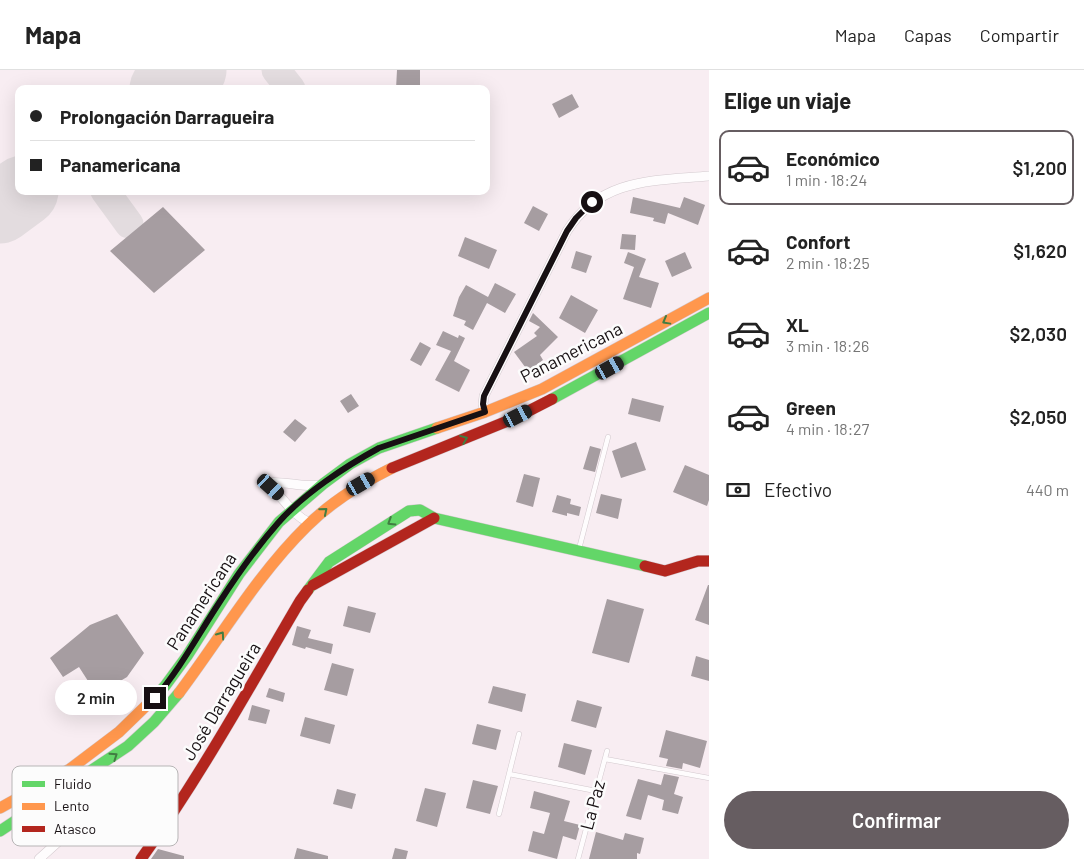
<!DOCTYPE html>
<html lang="es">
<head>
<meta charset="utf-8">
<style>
	:root { --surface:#fff; --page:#f6f6f6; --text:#222; --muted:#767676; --line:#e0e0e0; --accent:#665d61 }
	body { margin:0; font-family:Barlow,sans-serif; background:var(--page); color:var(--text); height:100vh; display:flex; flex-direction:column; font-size:19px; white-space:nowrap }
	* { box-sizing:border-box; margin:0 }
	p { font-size:16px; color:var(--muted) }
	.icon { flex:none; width:28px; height:28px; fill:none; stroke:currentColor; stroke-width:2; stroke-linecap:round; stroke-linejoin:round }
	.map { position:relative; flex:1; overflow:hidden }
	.panel { display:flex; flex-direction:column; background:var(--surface); width:375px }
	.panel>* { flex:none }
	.top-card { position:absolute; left:15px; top:15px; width:475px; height:110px; border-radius:10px; box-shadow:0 5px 20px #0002; display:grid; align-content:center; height:110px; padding:0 15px; background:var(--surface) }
	.end { position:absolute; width:22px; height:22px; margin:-11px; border:6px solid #171013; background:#fff; box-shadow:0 0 0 2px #fff }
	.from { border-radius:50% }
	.bubble { position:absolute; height:35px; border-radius:18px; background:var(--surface); box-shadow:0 5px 20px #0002; font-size:16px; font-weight:600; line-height:35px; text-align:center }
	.car { position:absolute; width:15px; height:30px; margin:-15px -8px; border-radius:6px; box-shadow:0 0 4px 1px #0007; background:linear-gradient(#222 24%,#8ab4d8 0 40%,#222 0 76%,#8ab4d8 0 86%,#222 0) }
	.top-card b { display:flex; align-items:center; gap:18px; height:48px; font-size:19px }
	.top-card b+b { border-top:1px solid var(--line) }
	.top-card i { width:12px; height:12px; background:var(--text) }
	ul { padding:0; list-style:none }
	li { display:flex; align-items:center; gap:15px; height:75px; margin:0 10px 8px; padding:0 5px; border:2px solid transparent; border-radius:10px }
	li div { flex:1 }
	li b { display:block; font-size:19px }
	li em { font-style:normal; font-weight:600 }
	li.active { border-color:var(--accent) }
	li>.icon { width:45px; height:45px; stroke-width:1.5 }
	h2 { padding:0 15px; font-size:22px; line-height:60px }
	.pay { display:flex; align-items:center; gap:12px; height:55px; padding:0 15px; font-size:19px }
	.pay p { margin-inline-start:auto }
	.action { display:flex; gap:10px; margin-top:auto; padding:10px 15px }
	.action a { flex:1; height:58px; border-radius:30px; background:var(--accent); color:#fff; font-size:20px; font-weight:600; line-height:58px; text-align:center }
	header { display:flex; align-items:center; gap:30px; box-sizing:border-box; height:70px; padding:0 25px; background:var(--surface); border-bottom:1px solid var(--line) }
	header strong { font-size:24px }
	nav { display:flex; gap:28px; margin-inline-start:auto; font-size:18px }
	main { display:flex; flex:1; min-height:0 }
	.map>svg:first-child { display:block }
</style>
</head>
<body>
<header>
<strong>Mapa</strong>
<nav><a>Mapa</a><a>Capas</a><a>Compartir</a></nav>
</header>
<main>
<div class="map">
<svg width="709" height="789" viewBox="0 0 709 789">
	<rect width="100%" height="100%" fill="#f8edf2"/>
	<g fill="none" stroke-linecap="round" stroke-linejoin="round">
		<path stroke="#e3dcdf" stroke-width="29" d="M276 0 291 19
			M105 121 129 154"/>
		<path stroke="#e3dcdf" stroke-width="71" d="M165 19 191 0
			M0 138 23 121"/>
	</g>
	<path fill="#a69da1" d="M397 0H420V19H396Z
		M572 24 579 37 559 48 552 34Z
		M633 127 680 138 684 127 705 135 698 155 668 143 665 154 653 151 654 148 630 143Z
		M533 136 548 144 539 161 524 153Z
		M163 137 205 180 154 223 110 181Z
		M622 164 636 165 635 180 620 179Z
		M465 167 497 180 489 199 458 186Z
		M576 181 592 186 586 203 571 198Z
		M628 182 646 189 639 207 659 213 651 238 623 229 634 197 624 193Z
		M685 182 692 198 672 207 665 191Z
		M495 213 516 224 505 243 487 233 473 260 464 255 466 251 453 246 459 227 466 215 488 227Z
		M571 225 598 240 585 263 559 248Z
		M533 243 558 267 540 285 543 290 528 301 514 282 537 266 534 263 540 257 529 251Z
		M443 261 458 268 459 265 465 268 454 291 470 300 459 322 435 310 451 281 436 275Z
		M420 272 431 278 421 296 410 290Z
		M351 324 359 336 348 343 340 331Z
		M632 328 664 336 660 352 628 344Z
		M295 349 307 358 295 372 283 362Z
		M636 372 646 400 621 408 612 381Z
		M590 376 601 379 595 402 583 399Z
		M685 395 709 405V430L707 436 673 422Z
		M524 404 540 408 533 437 516 432Z
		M601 424 622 429 618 449 596 443Z
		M557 425 571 429 570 434 581 437 579 446 567 443V446L552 442Z
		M708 515H709V555L695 550Z
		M607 529 644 539 629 593 592 583Z
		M348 536 376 543 370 563 343 556Z
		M117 544 144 583 127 607 97 625 79 597 63 607 50 588 90 555Z
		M297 556 311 560 308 568 333 574 331 584 306 577 305 579 292 575Z
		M696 586 709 590V611L691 606Z
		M332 593 354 599 347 626 324 620Z
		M493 616 526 624 522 642 488 633Z
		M269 618 285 623 283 632 266 627Z
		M577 630 602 637 596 658 571 651Z
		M252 635 270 640 266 654 248 650Z
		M305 647 335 655 330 674 300 666Z
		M477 654 501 660 496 680 472 674Z
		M666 660 707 671 700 698 683 693 682 699 666 696 668 689 659 687Z
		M564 673 592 680 585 705 558 697Z
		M664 704 679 707 674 724 683 727 678 744 662 740 664 730 648 725 641 750 626 746 638 709 661 715Z
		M473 710 498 716 490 744 466 738Z
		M425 718 446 723 437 757 416 751Z
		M337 719 356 724 352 739 333 734Z
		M534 721 570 731 564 751 580 755 576 770 563 766 557 789 528 781 533 761 544 764 550 743 530 738Z
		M596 762 623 770 625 763 644 768 640 784 637 783V789H589Z
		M297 778 328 786V789H294Z
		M395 778 408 781 406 789H392Z
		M158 779 184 786V789H151Z"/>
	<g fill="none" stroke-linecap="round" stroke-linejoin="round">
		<defs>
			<path id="lane" d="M579 479 608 367
				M605 689 709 708
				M509 704 596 721
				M499 744 519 664
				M578 789 607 681"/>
			<path id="street" d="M485 342 483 334 484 326 567 161C601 108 653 111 709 106
				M265 413C284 425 288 443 310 453
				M265 413C284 410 302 418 321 415
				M39 789 79 753"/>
			<path id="fast" d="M552 329 709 243
				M308 520 329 492 409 441 420 440 434 448 645 496
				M153 629 165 616 187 586 239 504 279 452 323 414 350 394 379 378 437 358
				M0 761 128 676 154 652 179 623"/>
			<path id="slow" d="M437 358 485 342 542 319 709 228
				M179 623C221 567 257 505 307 456 332 431 362 413 392 398
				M0 738 70 699 119 662 153 629"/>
			<path id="jam" d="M392 398 515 348 552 329
				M645 496 665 501 698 491H709
				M313 515 434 448
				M141 789C200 707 249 618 300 531L308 520"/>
		</defs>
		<use href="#lane" stroke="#d3c9ce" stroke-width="5.5"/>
		<use href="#street" stroke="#d3c9ce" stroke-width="10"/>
		<use href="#fast" stroke="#d3c9ce" stroke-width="12"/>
		<use href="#slow" stroke="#d3c9ce" stroke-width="12"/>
		<use href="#jam" stroke="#d3c9ce" stroke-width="12"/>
		<use href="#lane" stroke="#fefcfd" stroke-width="4.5"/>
		<use href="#street" stroke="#fefcfd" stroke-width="9"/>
		<use href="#fast" stroke="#63d668" stroke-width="11"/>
		<use href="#slow" stroke="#ff974d" stroke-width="11"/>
		<use href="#jam" stroke="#b3261e" stroke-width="11"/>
	</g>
	<defs><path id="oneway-chevron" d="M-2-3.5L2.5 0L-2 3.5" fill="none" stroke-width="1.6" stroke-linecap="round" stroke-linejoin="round" transform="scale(1.25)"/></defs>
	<g stroke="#417d42">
		<use href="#oneway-chevron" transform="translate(666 251) rotate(151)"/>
		<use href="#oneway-chevron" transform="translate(464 369) rotate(-22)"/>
		<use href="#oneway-chevron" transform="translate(324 441) rotate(-40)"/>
		<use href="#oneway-chevron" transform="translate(391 452) rotate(148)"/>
		<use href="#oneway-chevron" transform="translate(221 565) rotate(-55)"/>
		<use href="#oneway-chevron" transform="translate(114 686) rotate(-34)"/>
	</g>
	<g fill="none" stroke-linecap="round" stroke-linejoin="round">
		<path stroke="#171013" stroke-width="6" d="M155 628C180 599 198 565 219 533 237 505 256 478 278 453 303 424 346 396 379 378L485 342 483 334 484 326 567 161 576 148 592 132"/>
	</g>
	<g text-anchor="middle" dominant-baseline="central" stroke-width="5" stroke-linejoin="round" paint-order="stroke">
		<g font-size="18" fill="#171013" stroke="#fcfcfc">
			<text transform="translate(571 282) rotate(-27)">Panamericana</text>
			<text transform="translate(201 531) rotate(-57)">Panamericana</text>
			<text transform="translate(221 631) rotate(-59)">José Darragueira</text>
			<text transform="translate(592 735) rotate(-75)">La Paz</text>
		</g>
	</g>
	<rect x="12" y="696" width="166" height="80" rx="8" fill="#fcfcfc" stroke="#b7b5b6" stroke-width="1"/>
	<rect x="22" y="711" width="23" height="6" fill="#63d668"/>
	<rect x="22" y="733" width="23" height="7" fill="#ff974d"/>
	<rect x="22" y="756" width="23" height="6" fill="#b3261e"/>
	<g font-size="14" fill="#171013">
		<text x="54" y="719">Fluido</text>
		<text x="54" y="741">Lento</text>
		<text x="54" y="764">Atasco</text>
	</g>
</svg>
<i class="end from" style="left:592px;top:132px"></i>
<i class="end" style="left:155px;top:628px"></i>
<div class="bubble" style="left:55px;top:610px;width:82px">2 min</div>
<i class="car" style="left:610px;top:298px;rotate:61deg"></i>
<i class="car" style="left:518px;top:346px;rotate:63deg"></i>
<i class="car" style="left:361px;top:414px;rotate:60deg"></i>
<i class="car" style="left:271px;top:417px;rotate:132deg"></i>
<div class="top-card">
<b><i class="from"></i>Prolongación Darragueira</b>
<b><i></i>Panamericana</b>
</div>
</div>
<section class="panel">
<h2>Elige un viaje</h2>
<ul>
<li class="active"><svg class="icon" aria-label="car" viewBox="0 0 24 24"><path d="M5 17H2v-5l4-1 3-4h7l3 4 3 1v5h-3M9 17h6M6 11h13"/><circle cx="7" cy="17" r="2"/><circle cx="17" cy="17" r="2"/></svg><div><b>Económico</b><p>1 min · 18:24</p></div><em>$1,200</em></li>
<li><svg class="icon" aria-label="car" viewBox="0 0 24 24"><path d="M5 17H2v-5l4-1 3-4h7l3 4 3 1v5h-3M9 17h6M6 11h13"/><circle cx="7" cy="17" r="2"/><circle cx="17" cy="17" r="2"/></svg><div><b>Confort</b><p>2 min · 18:25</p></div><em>$1,620</em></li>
<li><svg class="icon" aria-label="car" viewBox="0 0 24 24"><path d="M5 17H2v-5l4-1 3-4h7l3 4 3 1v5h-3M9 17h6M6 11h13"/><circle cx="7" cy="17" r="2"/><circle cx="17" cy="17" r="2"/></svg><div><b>XL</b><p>3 min · 18:26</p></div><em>$2,030</em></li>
<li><svg class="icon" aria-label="car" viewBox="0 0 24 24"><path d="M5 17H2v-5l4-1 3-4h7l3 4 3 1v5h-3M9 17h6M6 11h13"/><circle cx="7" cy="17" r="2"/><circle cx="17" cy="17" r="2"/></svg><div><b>Green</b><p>4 min · 18:27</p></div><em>$2,050</em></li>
</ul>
<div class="pay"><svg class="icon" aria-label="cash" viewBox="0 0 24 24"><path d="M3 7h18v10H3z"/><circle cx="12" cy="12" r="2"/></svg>Efectivo<p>440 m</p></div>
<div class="action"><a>Confirmar</a></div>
</section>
</main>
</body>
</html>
